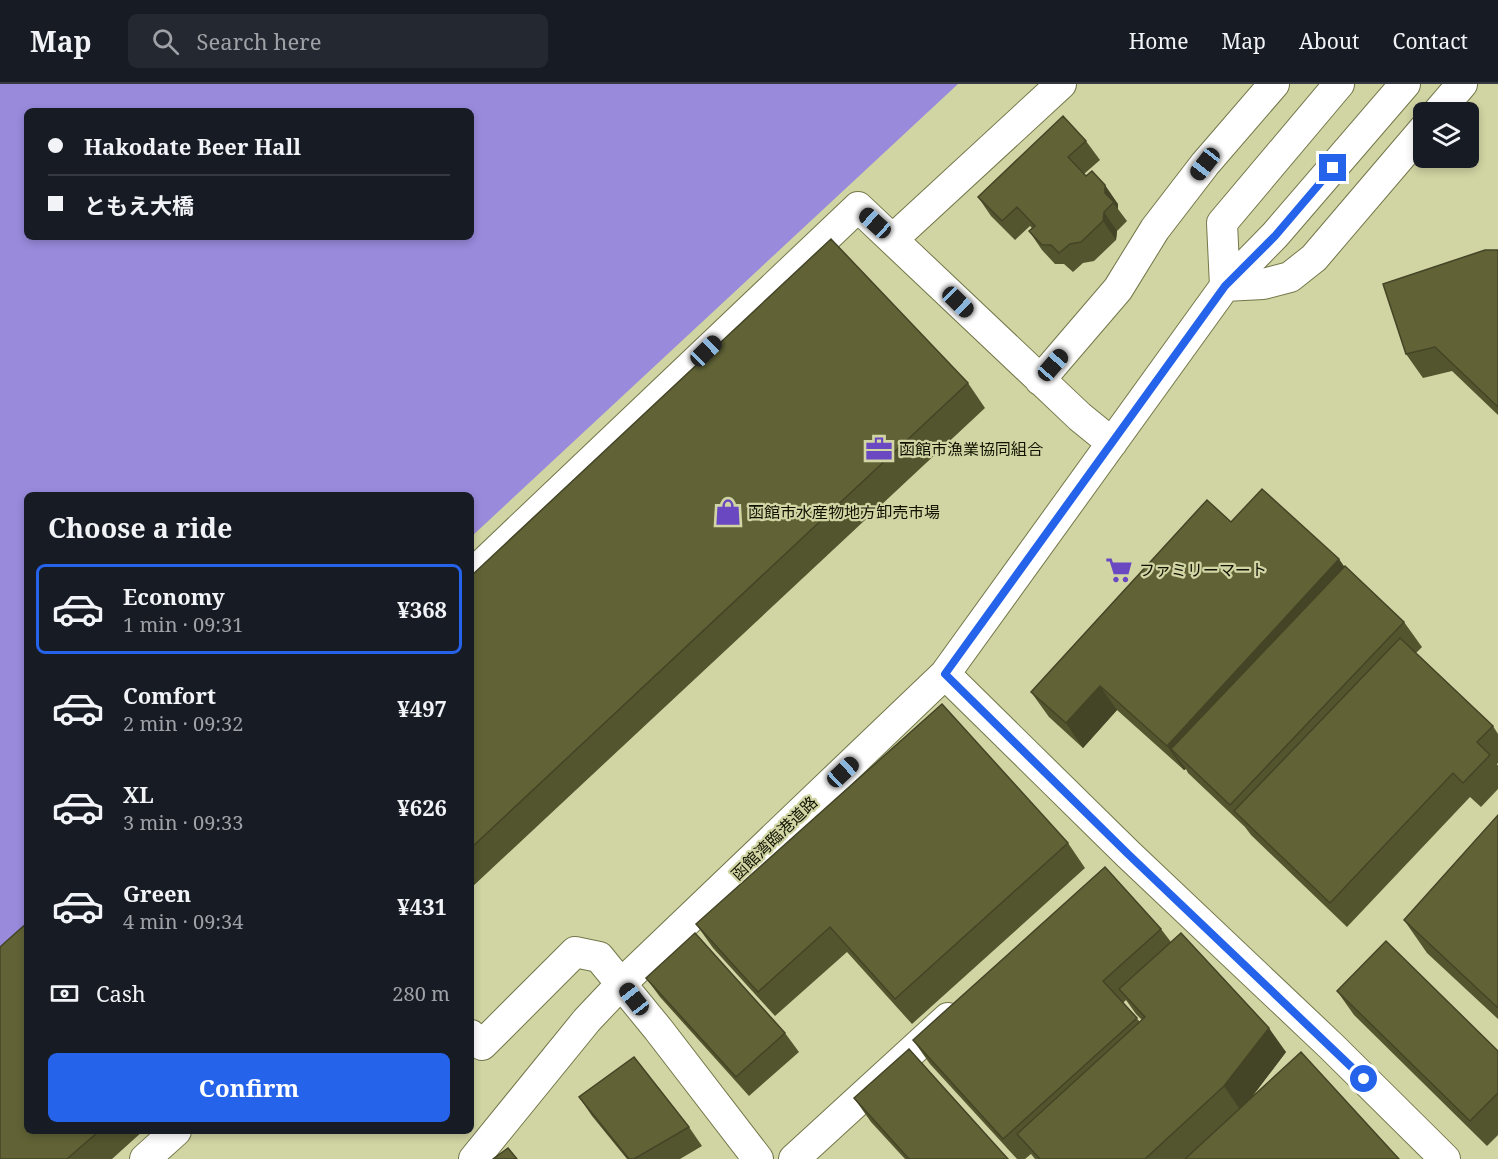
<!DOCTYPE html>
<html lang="en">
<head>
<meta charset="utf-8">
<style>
	:root { --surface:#171b24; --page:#242831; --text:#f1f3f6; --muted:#9ea1a6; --line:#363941; --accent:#2563eb }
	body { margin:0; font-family:"Noto Serif","Noto Sans JP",serif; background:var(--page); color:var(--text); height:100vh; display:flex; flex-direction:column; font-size:22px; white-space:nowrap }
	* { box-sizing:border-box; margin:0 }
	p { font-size:20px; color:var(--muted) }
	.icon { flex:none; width:33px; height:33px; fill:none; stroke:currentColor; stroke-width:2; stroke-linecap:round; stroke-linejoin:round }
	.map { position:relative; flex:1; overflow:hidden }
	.details { position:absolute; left:24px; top:408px; width:450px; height:642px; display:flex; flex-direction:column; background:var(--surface); border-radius:9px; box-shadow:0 3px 9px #0003 }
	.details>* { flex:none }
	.banner { position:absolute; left:24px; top:24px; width:450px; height:132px; border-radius:9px; box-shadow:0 3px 9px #0003; display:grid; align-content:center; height:132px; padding:0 24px; background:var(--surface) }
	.tools { position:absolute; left:1413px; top:18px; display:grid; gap:12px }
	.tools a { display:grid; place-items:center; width:66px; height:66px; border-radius:9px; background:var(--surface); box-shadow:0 3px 9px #0003; font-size:30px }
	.end { position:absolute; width:27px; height:27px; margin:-14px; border:8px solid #2563eb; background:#fff; box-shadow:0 0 0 3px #fff }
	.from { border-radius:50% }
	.car { position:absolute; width:18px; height:36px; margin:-18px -9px; border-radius:8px; box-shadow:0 0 4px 2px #0007; background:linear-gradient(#222 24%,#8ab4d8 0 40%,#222 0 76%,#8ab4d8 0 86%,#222 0) }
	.banner b { display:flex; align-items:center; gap:21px; height:57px; font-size:22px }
	.banner b+b { border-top:2px solid var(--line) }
	.banner i { width:15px; height:15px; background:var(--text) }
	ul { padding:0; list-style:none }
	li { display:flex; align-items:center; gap:18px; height:90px; margin:0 12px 9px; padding:0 12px; border:3px solid transparent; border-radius:9px }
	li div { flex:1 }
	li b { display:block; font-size:22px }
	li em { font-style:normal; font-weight:700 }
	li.active { border-color:var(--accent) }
	li>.icon { width:54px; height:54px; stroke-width:1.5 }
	h2 { padding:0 24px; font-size:27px; line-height:72px }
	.pay { display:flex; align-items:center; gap:15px; height:66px; padding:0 24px; font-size:22px }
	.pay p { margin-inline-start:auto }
	.primary-button { display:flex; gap:12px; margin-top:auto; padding:12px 24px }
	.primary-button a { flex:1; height:69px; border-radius:9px; background:var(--accent); color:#fff; font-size:24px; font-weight:700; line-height:69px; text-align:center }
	header { display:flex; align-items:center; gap:36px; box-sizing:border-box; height:84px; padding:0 30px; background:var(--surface); border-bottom:2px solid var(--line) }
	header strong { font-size:28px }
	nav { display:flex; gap:33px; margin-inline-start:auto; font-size:21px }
	.search { width:420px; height:54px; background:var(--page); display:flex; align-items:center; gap:15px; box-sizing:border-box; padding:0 21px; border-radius:9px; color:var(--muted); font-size:22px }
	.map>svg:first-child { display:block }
</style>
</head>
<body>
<header>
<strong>Map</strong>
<div class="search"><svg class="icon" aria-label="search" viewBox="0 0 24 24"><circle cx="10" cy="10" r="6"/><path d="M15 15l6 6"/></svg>Search here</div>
<nav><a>Home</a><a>Map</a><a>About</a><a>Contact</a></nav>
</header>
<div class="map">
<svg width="1498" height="1075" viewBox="0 0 1498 1075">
	<rect width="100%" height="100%" fill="#d1d5a3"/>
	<path fill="#998adc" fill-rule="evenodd" d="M0 0H958L471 453V411H27V860L0 884ZM27 27H471V153H27Z"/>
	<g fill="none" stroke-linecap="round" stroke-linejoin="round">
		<defs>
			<path id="minor" d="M1339 0 1222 139 1225 202 1263 200 1290 193 1314 174 1424 45
				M1438 28 1462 0
				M893 155 1061 0
				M1040 296 1118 205 1155 145 1205 80 1274 0
				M471 491 858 123 1080 333 1112 359
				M945 590 1128 770 1332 963 1445 1075
				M471 951 482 961 575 868 599 873 658 945 758 1075
				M145 1075 176 1047
				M474 1075 587 936 622 899 945 590 1225 202 1275 151 1405 0
				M794 1075 948 934"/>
		</defs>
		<use href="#minor" stroke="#747749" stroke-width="32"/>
		<use href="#minor" stroke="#fff" stroke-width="30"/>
	</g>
	<path fill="#53552e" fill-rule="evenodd" d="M1086 57 1100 76 1084 90 1118 120V125L1127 137 1117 147 1116 156 1094 177 1083 179 1073 188 1064 180H1055L1042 166 1029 147 1032 144 1030 142 1015 156 991 132 978 113Z
		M1498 166V331L1452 287 1423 294 1406 270Z
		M968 299 985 324 471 804V492Z
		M1231 438 1345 483 1404 538 1422 563 1416 569 1493 642 1498 650V679L1497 680 1498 682V705L1481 723 1470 713 1347 843 1251 751 1245 743 1188 689 1186 685 1184 686 1117 626 1083 664 1049 633 1031 608Z
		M1498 731V935L1427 869 1404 836Z
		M1068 759 1085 784 912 940 847 868 775 932 713 864 696 840Z
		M1161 845 1171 858 1286 968 1249 1017 1399 1075H1035L1031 1070 1025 1075H1017L930 980 913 956ZM1126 916 1136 930 1142 936 1140 938 1123 919Z
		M646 894 785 949 799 968 749 1012 660 913Z
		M1337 907 1498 967V1051L1487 1062 1354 931Z
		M579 1013 689 1043 702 1062 680 1075H627L592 1032Z
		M854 1014 1008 1075H905L871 1038Z
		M27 1047H143L112 1075H0Z"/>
	<path fill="#444526" d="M1105 101 1118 120V125L1105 109Z
		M1104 128 1117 147 1116 156 1103 137Z
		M1339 475 1356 499 1171 665 1186 685 1184 686 1167 662Z
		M1100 602 1117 626 1083 664 1066 639Z
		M1269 944 1286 968 1241 1027 1224 1002Z"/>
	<path fill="#616336" stroke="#444526" stroke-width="1.5" d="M1063 32 1086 57 1068 73 1086 92 1092 87 1105 101V109L1114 118 1104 128 1103 137 1081 158 1070 160 1059 169 1051 161H1042L1029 147 1035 142 1017 123 1002 137 978 113Z
		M831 155 968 299 471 764V492Z
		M1485 166H1498V323L1435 263 1406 270 1383 200Z
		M1262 405 1339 475 1167 662 1100 602 1066 639 1031 608 1207 416 1231 438Z
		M1345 482 1404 538 1230 721 1171 665Z
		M1400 554 1493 642 1477 658 1490 671 1463 699 1453 689 1330 819 1234 727Z
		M942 620 1068 759 895 915 830 843 758 908 696 840Z
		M1498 731V924L1404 836Z
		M1105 783 1161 845 1103 897 1137 934 1003 1055 913 956Z
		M27 839V1047H99L67 1075H0V863Z
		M695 849 785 949 736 993 646 894Z
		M1181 849 1269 944 1224 1002 1145 1075H1040L1017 1050 1145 933 1119 905Z
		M1386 857 1498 967V1009L1470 1037 1337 907Z
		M909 965 1008 1075H909L854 1014Z
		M1301 968 1399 1075H1185Z
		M634 973 689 1043 634 1075H629L579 1013Z
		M508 1064 517 1075H493Z"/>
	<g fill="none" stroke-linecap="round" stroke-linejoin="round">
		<path stroke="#2563eb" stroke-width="8" d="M1333 84 1275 152 1225 202 945 590 1128 770 1364 995"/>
	</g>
	<defs>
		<symbol id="office-bare" viewBox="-9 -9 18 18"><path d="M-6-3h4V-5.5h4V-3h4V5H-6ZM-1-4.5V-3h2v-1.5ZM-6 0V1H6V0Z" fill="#6948c1" stroke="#d1d5a3" stroke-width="2.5" paint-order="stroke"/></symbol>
		<symbol id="shop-bare" viewBox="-9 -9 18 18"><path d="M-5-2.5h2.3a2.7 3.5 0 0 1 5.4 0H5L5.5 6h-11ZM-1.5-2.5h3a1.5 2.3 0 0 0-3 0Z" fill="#6948c1" stroke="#d1d5a3" stroke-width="2.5" paint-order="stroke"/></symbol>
		<symbol id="supermarket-bare" viewBox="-9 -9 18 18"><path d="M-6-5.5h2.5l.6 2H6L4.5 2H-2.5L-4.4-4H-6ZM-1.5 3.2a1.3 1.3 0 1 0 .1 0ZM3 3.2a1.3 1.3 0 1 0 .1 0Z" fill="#6948c1" stroke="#d1d5a3" stroke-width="2.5" paint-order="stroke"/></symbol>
	</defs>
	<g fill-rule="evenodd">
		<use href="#office-bare" x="860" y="346" width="38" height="38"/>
		<use href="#shop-bare" x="709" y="409" width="38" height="38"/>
		<use href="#supermarket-bare" x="1100" y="467" width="38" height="38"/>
	</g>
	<g text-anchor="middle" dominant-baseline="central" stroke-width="4.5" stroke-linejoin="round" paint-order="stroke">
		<g font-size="16" fill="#111202" stroke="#d1d5a3" text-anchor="start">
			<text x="899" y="365">函館市漁業協同組合</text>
			<text x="748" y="428">函館市水産物地方卸売市場</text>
			<text x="1139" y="486">ファミリーマート</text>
		</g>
		<g font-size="16" fill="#111202" stroke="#d1d5a3">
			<text transform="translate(774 754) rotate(-44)">函館湾臨港道路</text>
		</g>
	</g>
</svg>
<div class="tools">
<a><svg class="icon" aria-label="layers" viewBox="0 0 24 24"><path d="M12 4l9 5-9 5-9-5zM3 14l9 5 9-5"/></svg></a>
</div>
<i class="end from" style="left:1364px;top:995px"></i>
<i class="end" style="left:1333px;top:84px"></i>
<i class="car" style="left:1205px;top:80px;rotate:218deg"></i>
<i class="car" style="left:875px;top:139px;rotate:312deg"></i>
<i class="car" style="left:958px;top:218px;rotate:134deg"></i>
<i class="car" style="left:706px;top:267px;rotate:46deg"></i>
<i class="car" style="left:1053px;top:281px;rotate:41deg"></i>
<i class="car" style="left:843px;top:688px;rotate:47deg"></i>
<i class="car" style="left:634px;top:915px;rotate:322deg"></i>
<div class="banner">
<b><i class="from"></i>Hakodate Beer Hall</b>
<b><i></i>ともえ大橋</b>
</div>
<section class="details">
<h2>Choose a ride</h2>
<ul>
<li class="active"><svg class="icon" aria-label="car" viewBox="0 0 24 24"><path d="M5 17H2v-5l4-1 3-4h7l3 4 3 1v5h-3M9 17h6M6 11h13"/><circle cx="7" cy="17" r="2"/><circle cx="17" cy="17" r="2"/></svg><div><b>Economy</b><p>1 min · 09:31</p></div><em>¥368</em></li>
<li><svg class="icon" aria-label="car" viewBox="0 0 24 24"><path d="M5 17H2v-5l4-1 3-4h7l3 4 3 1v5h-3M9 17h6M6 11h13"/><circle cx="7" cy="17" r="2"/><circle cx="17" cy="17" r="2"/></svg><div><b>Comfort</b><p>2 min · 09:32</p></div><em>¥497</em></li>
<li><svg class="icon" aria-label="car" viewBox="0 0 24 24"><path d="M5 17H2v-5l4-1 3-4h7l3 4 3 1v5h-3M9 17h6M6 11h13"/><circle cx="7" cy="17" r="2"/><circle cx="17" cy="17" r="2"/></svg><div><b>XL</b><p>3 min · 09:33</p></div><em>¥626</em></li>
<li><svg class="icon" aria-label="car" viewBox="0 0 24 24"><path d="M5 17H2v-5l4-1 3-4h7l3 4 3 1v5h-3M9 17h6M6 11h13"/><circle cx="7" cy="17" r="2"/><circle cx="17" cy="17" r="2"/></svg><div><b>Green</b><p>4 min · 09:34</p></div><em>¥431</em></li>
</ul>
<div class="pay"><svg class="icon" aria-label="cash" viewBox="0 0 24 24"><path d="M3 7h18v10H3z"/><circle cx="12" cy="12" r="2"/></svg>Cash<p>280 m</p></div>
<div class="primary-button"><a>Confirm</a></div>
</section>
</div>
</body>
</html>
